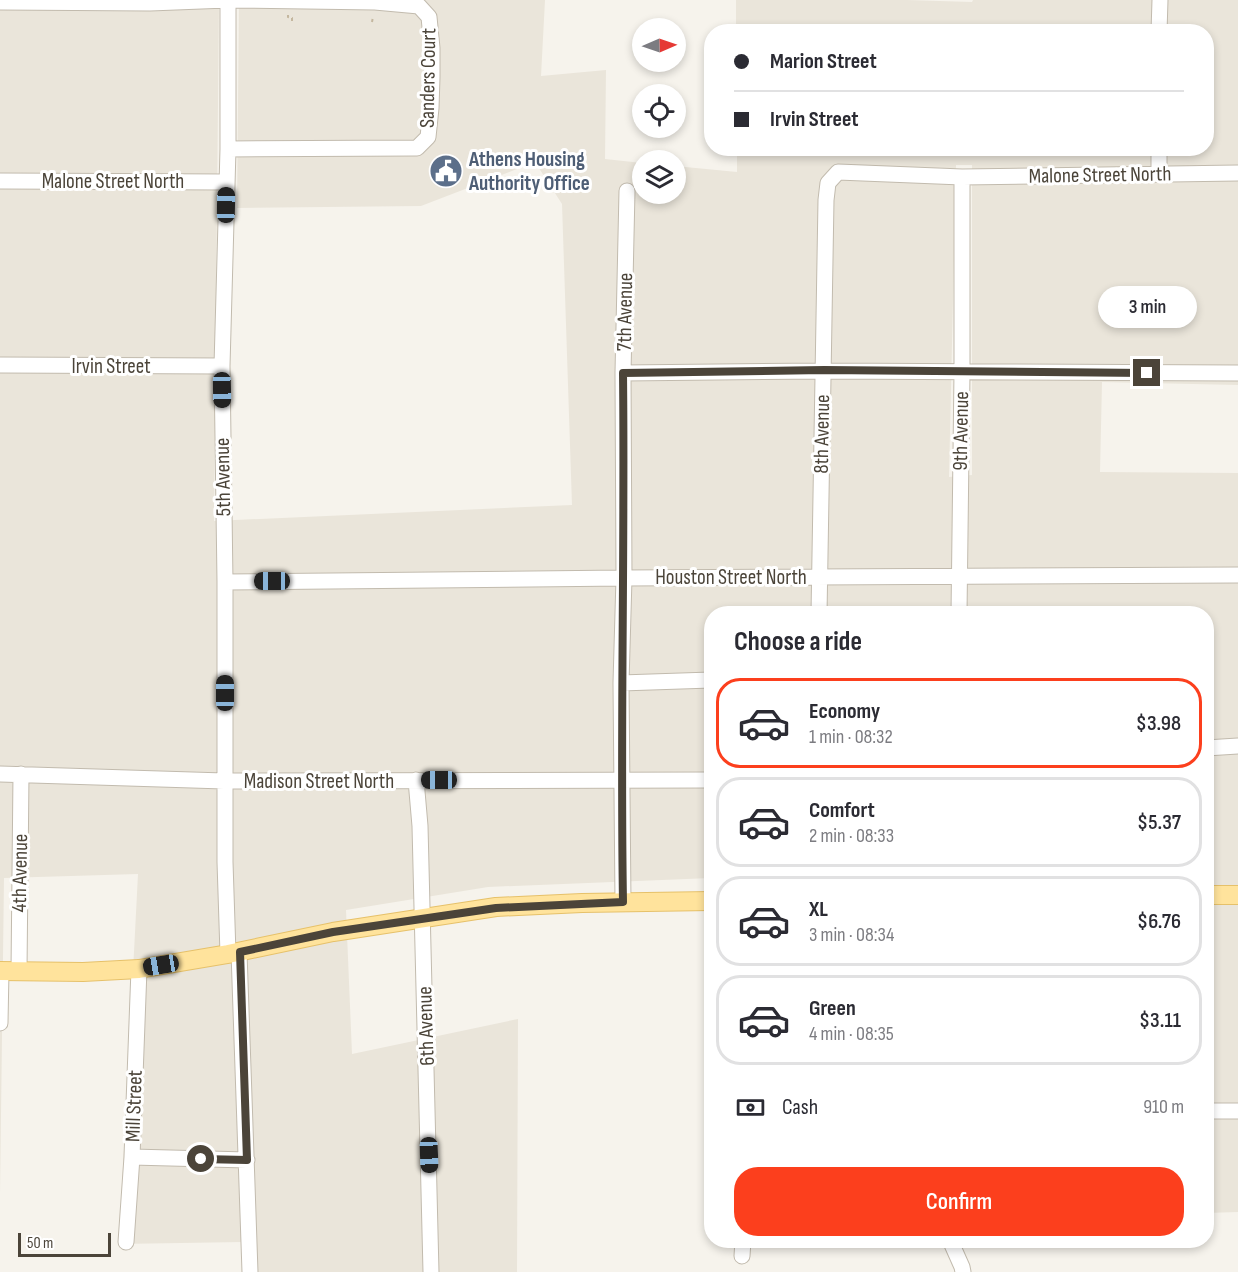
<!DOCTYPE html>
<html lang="en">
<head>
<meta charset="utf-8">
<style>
	:root { --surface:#fff; --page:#f7f7f7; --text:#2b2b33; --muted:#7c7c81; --line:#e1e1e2; --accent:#fc3f1d }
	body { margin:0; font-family:"Sofia Sans Condensed",sans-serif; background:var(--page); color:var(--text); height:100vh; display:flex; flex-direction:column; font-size:22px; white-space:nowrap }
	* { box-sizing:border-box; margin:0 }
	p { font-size:20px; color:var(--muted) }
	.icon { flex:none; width:33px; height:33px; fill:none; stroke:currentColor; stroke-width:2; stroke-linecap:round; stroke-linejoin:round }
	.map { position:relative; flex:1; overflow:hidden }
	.drawer { position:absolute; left:704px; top:606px; width:510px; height:642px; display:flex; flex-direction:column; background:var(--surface); border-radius:24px; box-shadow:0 3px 9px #0003 }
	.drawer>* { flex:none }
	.guide { position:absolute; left:704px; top:24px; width:510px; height:132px; border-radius:24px; box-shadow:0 3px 9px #0003; display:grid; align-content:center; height:132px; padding:0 30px; background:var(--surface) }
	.needle { width:39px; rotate:88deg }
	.controls { position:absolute; left:632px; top:18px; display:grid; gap:12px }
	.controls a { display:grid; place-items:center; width:54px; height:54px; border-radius:50%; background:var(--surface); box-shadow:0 3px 9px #0003; font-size:30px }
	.scale { position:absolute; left:18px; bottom:15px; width:93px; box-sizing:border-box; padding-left:6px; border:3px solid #4b4439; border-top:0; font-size:16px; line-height:21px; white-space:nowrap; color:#4b4439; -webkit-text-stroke:4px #fff; paint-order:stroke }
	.end { position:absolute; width:27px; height:27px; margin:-14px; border:8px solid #4b4439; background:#fff; box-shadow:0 0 0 3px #fff }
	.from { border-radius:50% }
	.bubble { position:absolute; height:42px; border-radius:21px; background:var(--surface); box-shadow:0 3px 9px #0003; font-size:20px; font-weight:600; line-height:42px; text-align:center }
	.car { position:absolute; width:18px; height:36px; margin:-18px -9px; border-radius:8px; box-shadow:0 0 4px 2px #0007; background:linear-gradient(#222 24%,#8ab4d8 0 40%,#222 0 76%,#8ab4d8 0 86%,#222 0) }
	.guide b { display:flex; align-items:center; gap:21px; height:57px; font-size:22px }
	.guide b+b { border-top:2px solid var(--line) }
	.guide i { width:15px; height:15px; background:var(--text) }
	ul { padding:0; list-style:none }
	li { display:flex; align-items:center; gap:18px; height:90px; margin:0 12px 9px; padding:0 18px; border:3px solid var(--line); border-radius:24px }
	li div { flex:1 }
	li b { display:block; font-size:22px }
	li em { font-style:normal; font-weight:600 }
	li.current { border-color:var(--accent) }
	li>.icon { width:54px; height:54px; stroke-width:1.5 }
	h2 { padding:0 30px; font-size:27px; line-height:72px }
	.pay { display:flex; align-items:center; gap:15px; height:66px; padding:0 30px; font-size:22px }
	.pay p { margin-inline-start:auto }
	.action { display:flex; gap:12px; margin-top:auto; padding:12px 30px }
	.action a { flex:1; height:69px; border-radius:24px; background:var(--accent); color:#fff; font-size:24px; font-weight:600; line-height:69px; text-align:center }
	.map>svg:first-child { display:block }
</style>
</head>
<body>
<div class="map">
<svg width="1238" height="1272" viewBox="0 0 1238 1272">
	<rect width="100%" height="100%" fill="#f6f3ec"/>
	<path fill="#eae5da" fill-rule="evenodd" d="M0 0H219L214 521 572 505 562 204 535 162 421 206 237 208 239 0H545L541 76 606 70 605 159 642 163V194H675V166L737 172V149L1206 148V32L736 31V0H907L972 2 973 0H1238V385L1102 382 1100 472 1238 473V1212L1206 1213V614H711V878L488 887 346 910 352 1054 518 1019 517 1272H243V1242L119 1244 138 874 4 878 0 1194ZM956 165H972V475L949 477Z"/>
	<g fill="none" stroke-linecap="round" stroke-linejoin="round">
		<defs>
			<path id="minor" d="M228 0V149L222 366 225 582V862L228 954
				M0 2 150 3 227 0
				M1159 32 1160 0
				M228 149 417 148 428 137 431 108 432 77V48L429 17 419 6 375 2 231 0
				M1159 174V148
				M0 181 226 182
				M0 365 222 366
				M623 373 824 371 1238 373
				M225 582 624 578 1238 575
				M819 614 826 200 828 183 838 172 962 177 1238 173
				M959 614 962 372V177
				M621 683 711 680
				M1206 748 1238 746
				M0 774 224 781 711 780
				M416 780 420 826 431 1272
				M623 902 621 683 624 578 623 373 627 191
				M239 952 250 1272
				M19 971 21 774
				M0 1023 1 971
				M1206 1111H1238
				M132 1157 247 1160
				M950 1240 962 1267 963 1272
				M126 1242 132 1157 139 969
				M742 1256 743 1240"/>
			<path id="major" d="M1206 895H1238
				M0 971 83 972 139 969 228 954 333 932 496 907 582 903 711 901"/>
		</defs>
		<use href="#minor" stroke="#c2bbae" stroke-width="17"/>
		<use href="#major" stroke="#e6c16a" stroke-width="20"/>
		<path stroke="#c4b79f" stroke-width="2" stroke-dasharray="3 3" stroke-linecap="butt" d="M288 15V17L292 18V23
			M372 22 373 17"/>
		<use href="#minor" stroke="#fff" stroke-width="15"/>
		<use href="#major" stroke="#ffe39c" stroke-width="18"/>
	</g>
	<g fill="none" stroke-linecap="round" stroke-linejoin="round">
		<path stroke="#4b4439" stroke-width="8" d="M201 1159 247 1160 240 952 333 932 496 908 623 902C620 725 625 549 623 373L824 370 1147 373"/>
	</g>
	<defs>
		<symbol id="civic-disc" viewBox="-11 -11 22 22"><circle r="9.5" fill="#5c6f8a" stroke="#fff"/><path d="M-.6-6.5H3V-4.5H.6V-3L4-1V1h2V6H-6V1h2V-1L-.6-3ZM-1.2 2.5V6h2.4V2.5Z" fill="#fff"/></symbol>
	</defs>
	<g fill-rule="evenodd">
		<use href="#civic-disc" x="427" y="152" width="38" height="38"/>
	</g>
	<g text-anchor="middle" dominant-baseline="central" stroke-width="6" stroke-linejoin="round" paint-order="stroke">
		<g font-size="21" fill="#4b4439" stroke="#fff">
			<text transform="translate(428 78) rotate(-89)">Sanders Court</text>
			<text transform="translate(1100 175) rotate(-1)">Malone Street North</text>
			<text x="113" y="181">Malone Street North</text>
			<text transform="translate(625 312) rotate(-89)">7th Avenue</text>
			<text x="111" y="366">Irvin Street</text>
			<text transform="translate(961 431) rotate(-89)">9th Avenue</text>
			<text transform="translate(822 434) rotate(-89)">8th Avenue</text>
			<text transform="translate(223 477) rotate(-91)">5th Avenue</text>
			<text x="731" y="577">Houston Street North</text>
			<text x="319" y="781">Madison Street North</text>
			<text transform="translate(20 873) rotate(-89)">4th Avenue</text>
			<text transform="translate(426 1026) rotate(-92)">6th Avenue</text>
			<text transform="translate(134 1106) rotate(-88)">Mill Street</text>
		</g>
		<g font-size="21" font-weight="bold" fill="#4e5e75" stroke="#fff" text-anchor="start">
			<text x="469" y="159">Athens Housing<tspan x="469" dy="24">Authority Office</tspan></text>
		</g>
	</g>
</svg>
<div class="controls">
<a><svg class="needle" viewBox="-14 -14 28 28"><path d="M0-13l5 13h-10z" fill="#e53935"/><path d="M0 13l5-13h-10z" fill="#7c7c81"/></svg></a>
<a><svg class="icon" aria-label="locate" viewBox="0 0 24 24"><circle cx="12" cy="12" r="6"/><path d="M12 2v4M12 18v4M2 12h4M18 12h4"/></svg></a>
<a><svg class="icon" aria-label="layers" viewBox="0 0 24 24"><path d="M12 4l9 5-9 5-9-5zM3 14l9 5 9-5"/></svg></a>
</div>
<div class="scale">50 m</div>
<i class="end from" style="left:201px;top:1159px"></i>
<i class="end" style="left:1147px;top:373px"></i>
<div class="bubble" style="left:1098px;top:286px;width:99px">3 min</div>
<i class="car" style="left:226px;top:205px;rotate:1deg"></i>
<i class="car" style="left:222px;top:390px;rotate:179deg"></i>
<i class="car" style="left:272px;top:581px;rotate:270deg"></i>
<i class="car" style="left:225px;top:693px;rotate:0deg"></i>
<i class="car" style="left:439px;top:780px;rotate:270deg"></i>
<i class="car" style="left:161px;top:965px;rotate:261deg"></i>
<i class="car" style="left:429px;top:1155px;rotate:178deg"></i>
<div class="guide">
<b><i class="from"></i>Marion Street</b>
<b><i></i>Irvin Street</b>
</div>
<section class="drawer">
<h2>Choose a ride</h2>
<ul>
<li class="current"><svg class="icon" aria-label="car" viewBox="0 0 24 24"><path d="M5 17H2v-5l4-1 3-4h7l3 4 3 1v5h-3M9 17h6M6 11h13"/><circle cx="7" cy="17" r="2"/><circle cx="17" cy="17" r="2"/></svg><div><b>Economy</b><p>1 min · 08:32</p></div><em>$3.98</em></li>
<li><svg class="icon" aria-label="car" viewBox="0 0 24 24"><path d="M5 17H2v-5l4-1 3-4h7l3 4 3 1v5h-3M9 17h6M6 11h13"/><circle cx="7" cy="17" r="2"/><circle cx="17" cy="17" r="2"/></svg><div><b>Comfort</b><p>2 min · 08:33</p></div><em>$5.37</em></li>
<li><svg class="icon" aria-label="car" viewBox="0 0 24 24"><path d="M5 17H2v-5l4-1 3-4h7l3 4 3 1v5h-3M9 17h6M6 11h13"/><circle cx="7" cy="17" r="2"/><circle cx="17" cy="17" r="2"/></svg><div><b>XL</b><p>3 min · 08:34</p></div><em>$6.76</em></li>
<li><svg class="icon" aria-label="car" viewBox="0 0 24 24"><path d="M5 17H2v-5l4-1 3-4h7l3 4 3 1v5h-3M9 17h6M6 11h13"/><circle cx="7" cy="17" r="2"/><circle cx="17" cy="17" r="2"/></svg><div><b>Green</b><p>4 min · 08:35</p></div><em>$3.11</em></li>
</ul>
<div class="pay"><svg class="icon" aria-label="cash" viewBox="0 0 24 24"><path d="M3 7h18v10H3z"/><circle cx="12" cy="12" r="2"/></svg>Cash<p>910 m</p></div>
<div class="action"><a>Confirm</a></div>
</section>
</div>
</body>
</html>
